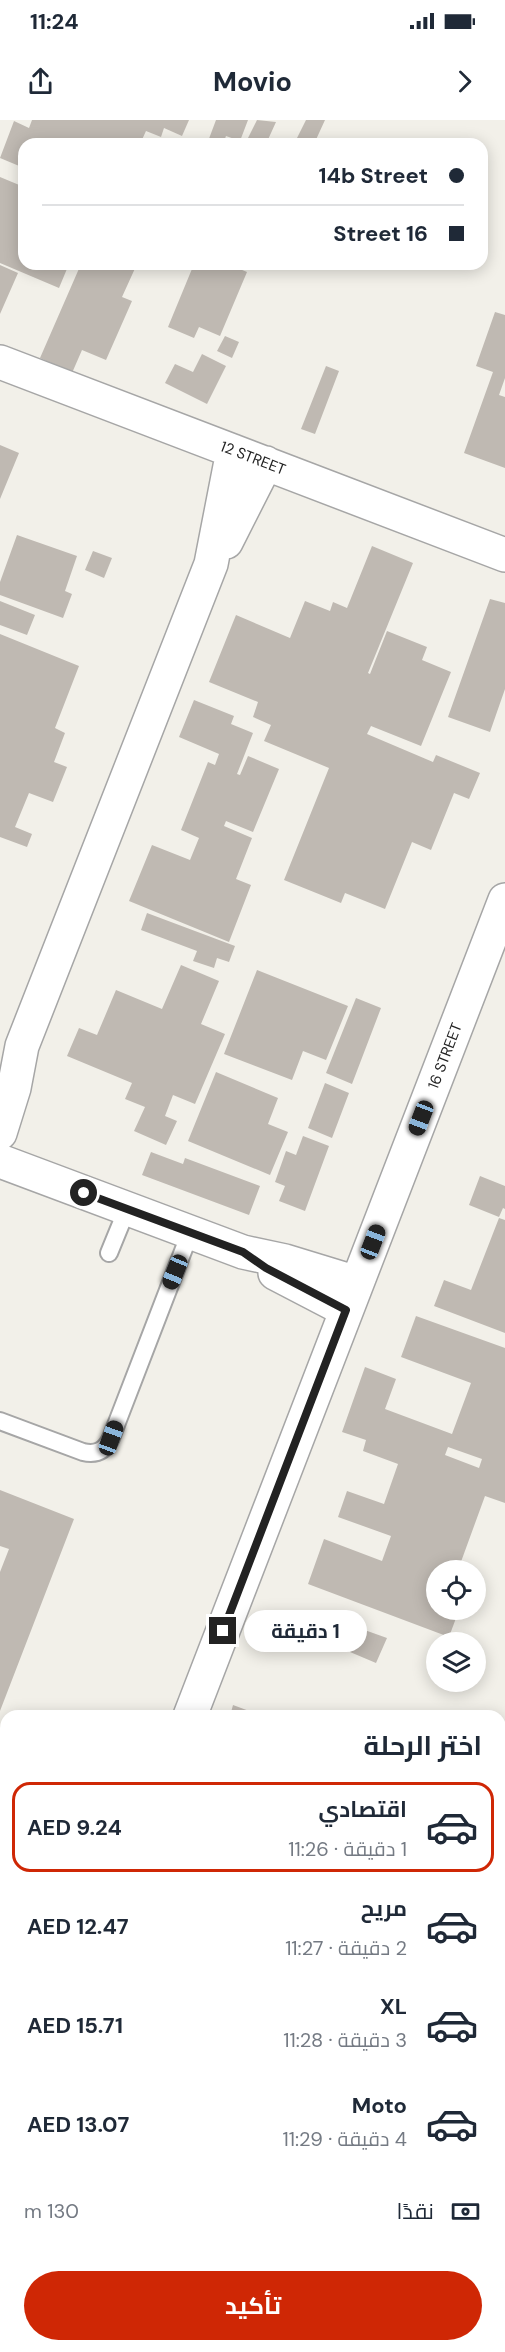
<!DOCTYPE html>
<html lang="ar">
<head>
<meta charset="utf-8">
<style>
	:root { --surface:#fff; --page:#f6f6f7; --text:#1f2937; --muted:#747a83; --line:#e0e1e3; --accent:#cf2705 }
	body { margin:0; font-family:"DM Sans",Cairo,sans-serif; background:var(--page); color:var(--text); direction:rtl; height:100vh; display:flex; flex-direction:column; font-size:22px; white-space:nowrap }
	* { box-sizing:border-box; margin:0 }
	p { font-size:20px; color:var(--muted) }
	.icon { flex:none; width:33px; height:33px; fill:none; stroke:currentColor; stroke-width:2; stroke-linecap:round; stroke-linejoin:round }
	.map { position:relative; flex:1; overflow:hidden; direction:ltr }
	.drawer { position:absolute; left:0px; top:1590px; width:506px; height:642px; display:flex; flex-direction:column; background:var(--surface); border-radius:18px 18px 0 0; box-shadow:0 3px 15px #0003; direction:rtl }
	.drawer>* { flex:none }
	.guide { position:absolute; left:18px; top:18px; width:470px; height:132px; border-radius:18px; box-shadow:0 3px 15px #0003; direction:rtl; display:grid; align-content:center; height:132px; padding:0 24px; background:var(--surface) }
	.tools { position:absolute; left:426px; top:1440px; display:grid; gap:12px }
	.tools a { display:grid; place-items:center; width:60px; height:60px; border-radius:50%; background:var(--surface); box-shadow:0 3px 15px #0003; font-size:30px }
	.end { position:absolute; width:27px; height:27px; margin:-14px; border:8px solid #222; background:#fff; box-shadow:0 0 0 3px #fff }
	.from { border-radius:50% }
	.bubble { position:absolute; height:42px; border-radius:21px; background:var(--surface); box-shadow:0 3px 15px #0003; font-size:20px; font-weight:700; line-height:42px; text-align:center; direction:rtl }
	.car { position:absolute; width:18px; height:36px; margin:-18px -9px; border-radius:8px; box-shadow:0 0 4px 2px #0007; background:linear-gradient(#222 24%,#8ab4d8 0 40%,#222 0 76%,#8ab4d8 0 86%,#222 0) }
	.guide b { display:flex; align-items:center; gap:21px; height:57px; font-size:22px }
	.guide b+b { border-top:2px solid var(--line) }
	.guide i { width:15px; height:15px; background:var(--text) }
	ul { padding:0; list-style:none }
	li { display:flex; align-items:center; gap:18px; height:90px; margin:0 12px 9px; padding:0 12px; border:3px solid transparent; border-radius:18px }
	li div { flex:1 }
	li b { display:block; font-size:22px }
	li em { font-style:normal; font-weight:700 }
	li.on { border-color:var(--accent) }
	li>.icon { width:54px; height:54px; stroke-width:1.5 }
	h2 { padding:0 24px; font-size:27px; line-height:72px }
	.pay { display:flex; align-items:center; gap:15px; height:66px; padding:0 24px; font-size:22px }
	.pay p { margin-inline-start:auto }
	.action { display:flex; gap:12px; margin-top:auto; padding:12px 24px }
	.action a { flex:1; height:69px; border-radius:36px; background:var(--accent); color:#fff; font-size:24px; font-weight:700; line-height:69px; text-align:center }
	.status { display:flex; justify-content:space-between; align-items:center; height:42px; padding:0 30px; background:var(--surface); direction:ltr }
	.status svg { height:16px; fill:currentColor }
	header { display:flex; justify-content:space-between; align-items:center; height:78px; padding:0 24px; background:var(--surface); font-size:27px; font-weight:700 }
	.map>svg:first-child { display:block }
</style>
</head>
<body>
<div class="status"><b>11:24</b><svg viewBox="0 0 49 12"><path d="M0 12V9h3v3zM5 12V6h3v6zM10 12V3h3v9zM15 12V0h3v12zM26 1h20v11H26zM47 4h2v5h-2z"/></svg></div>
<header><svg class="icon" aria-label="forward" viewBox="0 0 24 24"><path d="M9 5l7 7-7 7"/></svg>Movio<svg class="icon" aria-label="share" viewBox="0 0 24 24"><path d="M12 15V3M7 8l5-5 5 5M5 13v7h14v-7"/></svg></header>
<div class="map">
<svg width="505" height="2232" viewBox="0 0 505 2232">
	<rect width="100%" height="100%" fill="#f2f0e9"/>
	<path fill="#bfb9b2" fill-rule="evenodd" d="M32 0H189L182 16 164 8 161 17 146 11 140 24H24V48L0 38 14 1 29 8Z
		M216 0H248L240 21 226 16 223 24H207Z
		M257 0 276 2 266 24 246 22Z
		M306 0H325L314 24H294Z
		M0 57 24 67V144H69L59 168 0 143Z
		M81 144H137L122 177 132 181 106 240 82 230 72 253 40 238Z
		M194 144H228L247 152 220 216 199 207 194 218 168 207Z
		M0 145 18 153 0 194Z
		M495 192 505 195V258L499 275 505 277V348L464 333 493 252 476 246Z
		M225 216 239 222 232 238 217 231Z
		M202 234 226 246 207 284 165 263 175 244 193 252Z
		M326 246 339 251 315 314 301 309Z
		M0 325 19 333 0 379Z
		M17 415 77 436 65 471 72 474 63 498 0 475V462Z
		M372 426 413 443 368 553 370 554 387 511 427 527 422 540 451 552 421 626 371 606 367 614 433 642 436 635 480 653 469 679 454 673 431 730 412 722 385 789 345 773 341 783 284 760 329 648 264 621 271 605 253 597 258 582 209 562 236 495 290 518 305 481 330 491 333 482 347 488Z
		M93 431 112 438 104 458 85 450Z
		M490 479 505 483V569L490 612 448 597Z
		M0 481 35 495 27 515 0 505Z
		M0 514 79 546 55 608 65 613 54 642 67 647 53 682 29 673 15 707 32 714 27 727 0 717Z
		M194 580 234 596 231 604 253 613 237 654 240 655 248 636 279 649 253 712 226 701 224 706 252 718 236 759 251 765 229 822 129 781 152 725 190 740 199 718 181 710 208 642 215 645 219 634 179 617Z
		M147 793 235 826 229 842 217 838 214 848 193 841 197 831 141 810Z
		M181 845 219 861 201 904 225 914 195 984 173 975 165 996 177 1001 166 1025 134 1011 145 987 125 979 132 963 67 936 79 908 97 915 116 870 162 889Z
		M257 850 348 886 326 940 303 931 292 960 224 934Z
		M356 878 381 888 352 964 326 953Z
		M216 952 278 978 268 1004 288 1012 270 1055 188 1021Z
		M325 963 349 973 332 1018 308 1008Z
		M303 1016 329 1026 305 1091 279 1081 285 1066 275 1062 286 1031 296 1035Z
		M151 1032 183 1044 185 1038 260 1066 249 1095 142 1055Z
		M480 1056 505 1066V1089L503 1088 499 1097 469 1085Z
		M499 1098 505 1100V1213L434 1186 444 1160 471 1170Z
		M416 1196 505 1228V1383L485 1376 458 1450H436V1490H459L449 1517 308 1464 324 1419 382 1441 391 1416 338 1397 347 1371 384 1384 398 1344 363 1331 366 1320 342 1312 365 1247 396 1259 385 1289 452 1314 471 1263 401 1237ZM448 1327 482 1339 479 1348 445 1335Z
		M0 1370 74 1399 0 1591V1452L9 1429 0 1426Z
		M359 1508 387 1518 376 1543 350 1532Z
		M233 1585 263 1596H230Z
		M6 2185V2224L0 2222V2200Z
		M36 2226H104L102 2232H38L35 2230Z
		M113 2226H151L167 2232H111Z
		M210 2226H264L262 2232H224Z"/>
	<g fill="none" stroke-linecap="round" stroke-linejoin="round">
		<defs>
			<path id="lane" d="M109 1133 127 1089
				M0 1301 83 1332C96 1335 105 1331 111 1318L190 1113"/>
			<path id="street" d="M0 242 505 435
				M226 422 266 343
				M0 1013 14 968 22 926 211 444 233 331
				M0 1041 243 1132 285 1141 357 1163
				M275 1153 346 1190
				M190 1596 505 780
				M0 2088 6 2072"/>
			<path id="secondary" d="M500 1884 505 1870
				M500 2026 505 2012
				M365 2232 368 2226
				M419 2232 421 2226"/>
		</defs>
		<use href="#lane" stroke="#a6a6a6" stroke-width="20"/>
		<use href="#street" stroke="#a6a6a6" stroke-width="36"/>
		<use href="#secondary" stroke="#5a7a08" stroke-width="36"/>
		<use href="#lane" stroke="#fff" stroke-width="16"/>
		<use href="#street" stroke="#fff" stroke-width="33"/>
		<use href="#secondary" stroke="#ecf9c0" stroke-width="33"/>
	</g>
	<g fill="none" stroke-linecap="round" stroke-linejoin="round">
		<path stroke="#222" stroke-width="8" d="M84 1073 243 1132 266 1148 346 1190 223 1511"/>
	</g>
	<g text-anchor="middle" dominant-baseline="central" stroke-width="4.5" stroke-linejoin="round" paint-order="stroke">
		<g font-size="15" fill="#222" stroke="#fff">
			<text transform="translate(253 338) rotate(21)">12 STREET</text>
			<text transform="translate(445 936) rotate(-69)">16 STREET</text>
		</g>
	</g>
</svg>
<div class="tools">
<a><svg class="icon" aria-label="locate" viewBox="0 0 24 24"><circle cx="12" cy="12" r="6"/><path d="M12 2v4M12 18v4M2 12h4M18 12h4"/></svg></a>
<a><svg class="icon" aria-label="layers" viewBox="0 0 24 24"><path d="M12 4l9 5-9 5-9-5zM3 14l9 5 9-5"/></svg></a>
</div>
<i class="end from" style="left:84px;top:1073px"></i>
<i class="end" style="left:223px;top:1511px"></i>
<div class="bubble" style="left:244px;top:1490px;width:123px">1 دقيقة</div>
<i class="car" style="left:421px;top:998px;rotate:201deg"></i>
<i class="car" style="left:373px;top:1122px;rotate:21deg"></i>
<i class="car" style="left:175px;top:1152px;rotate:202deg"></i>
<i class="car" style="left:111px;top:1318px;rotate:20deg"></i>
<div class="guide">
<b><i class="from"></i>14b Street</b>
<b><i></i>16 Street</b>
</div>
<section class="drawer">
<h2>اختر الرحلة</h2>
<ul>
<li class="on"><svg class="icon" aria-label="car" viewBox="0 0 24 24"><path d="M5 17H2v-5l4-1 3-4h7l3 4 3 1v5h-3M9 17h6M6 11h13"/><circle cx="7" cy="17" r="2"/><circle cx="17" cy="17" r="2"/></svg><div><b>اقتصادي</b><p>1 دقيقة · 11:26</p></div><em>AED 9.24</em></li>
<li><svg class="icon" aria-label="car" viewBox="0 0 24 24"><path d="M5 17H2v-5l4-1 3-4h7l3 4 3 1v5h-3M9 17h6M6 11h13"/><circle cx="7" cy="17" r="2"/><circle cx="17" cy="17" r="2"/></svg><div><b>مريح</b><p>2 دقيقة · 11:27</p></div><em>AED 12.47</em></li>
<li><svg class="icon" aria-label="car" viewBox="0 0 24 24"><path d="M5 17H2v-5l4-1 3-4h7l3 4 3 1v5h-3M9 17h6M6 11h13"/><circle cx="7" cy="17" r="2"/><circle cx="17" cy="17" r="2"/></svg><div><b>XL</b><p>3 دقيقة · 11:28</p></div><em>AED 15.71</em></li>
<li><svg class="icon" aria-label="car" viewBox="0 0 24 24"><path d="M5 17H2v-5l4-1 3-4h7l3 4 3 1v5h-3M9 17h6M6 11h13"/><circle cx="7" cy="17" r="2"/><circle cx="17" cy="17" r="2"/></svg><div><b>Moto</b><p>4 دقيقة · 11:29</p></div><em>AED 13.07</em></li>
</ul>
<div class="pay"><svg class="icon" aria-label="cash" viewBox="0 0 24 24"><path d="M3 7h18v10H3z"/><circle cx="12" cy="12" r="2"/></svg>نقدًا<p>130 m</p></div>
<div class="action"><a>تأكيد</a></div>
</section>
</div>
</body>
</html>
